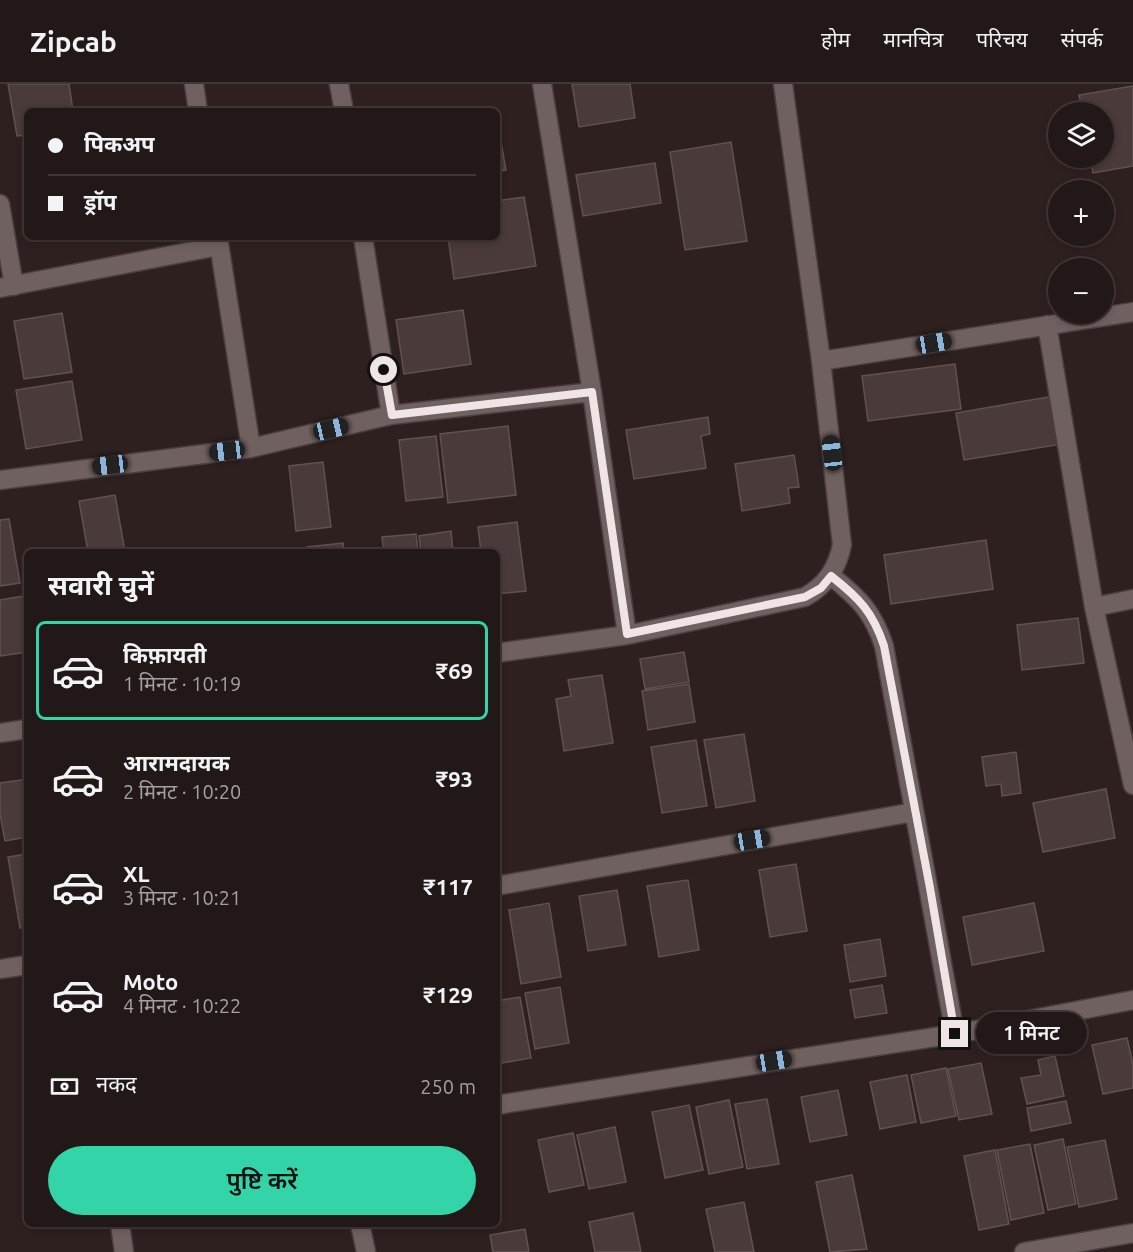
<!DOCTYPE html>
<html lang="hi">
<head>
<meta charset="utf-8">
<style>
	:root { --surface:#231818; --page:#2b2121; --text:#f1f3f6; --muted:#a3a0a2; --line:#403737; --accent:#33d4a8 }
	body { margin:0; font-family:Ubuntu,"Noto Sans Devanagari",sans-serif; background:var(--page); color:var(--text); height:100vh; display:flex; flex-direction:column; font-size:22px; white-space:nowrap }
	* { box-sizing:border-box; margin:0 }
	p { font-size:20px; color:var(--muted) }
	.icon { flex:none; width:33px; height:33px; fill:none; stroke:currentColor; stroke-width:2; stroke-linecap:round; stroke-linejoin:round }
	.map { position:relative; flex:1; overflow:hidden }
	.side { position:absolute; left:24px; top:465px; width:476px; height:678px; display:flex; flex-direction:column; background:var(--surface); border-radius:9px; box-shadow:0 3px 9px #0003,0 0 0 2px var(--line) }
	.side>* { flex:none }
	.guide { position:absolute; left:24px; top:24px; width:476px; height:132px; border-radius:9px; box-shadow:0 3px 9px #0003,0 0 0 2px var(--line); display:grid; align-content:center; height:132px; padding:0 24px; background:var(--surface) }
	.controls { position:absolute; left:1048px; top:18px; display:grid; gap:12px }
	.controls a { display:grid; place-items:center; width:66px; height:66px; border-radius:50%; background:var(--surface); box-shadow:0 3px 9px #0003,0 0 0 2px var(--line); font-size:30px }
	.end { position:absolute; width:27px; height:27px; margin:-14px; border:8px solid #f0e5e5; background:#111; box-shadow:0 0 0 3px #111 }
	.from { border-radius:50% }
	.bubble { position:absolute; height:42px; border-radius:21px; background:var(--surface); box-shadow:0 3px 9px #0003,0 0 0 2px var(--line); font-size:20px; font-weight:600; line-height:42px; text-align:center }
	.car { position:absolute; width:18px; height:36px; margin:-18px -9px; border-radius:8px; box-shadow:0 0 4px 2px #0007; background:linear-gradient(#222 24%,#8ab4d8 0 40%,#222 0 76%,#8ab4d8 0 86%,#222 0) }
	.guide b { display:flex; align-items:center; gap:21px; height:57px; font-size:22px }
	.guide b+b { border-top:2px solid var(--line) }
	.guide i { width:15px; height:15px; background:var(--text) }
	ul { padding:0; list-style:none }
	li { display:flex; align-items:center; gap:18px; height:99px; margin:0 12px 9px; padding:0 12px; border:3px solid transparent; border-radius:9px }
	li div { flex:1 }
	li b { display:block; font-size:22px }
	li em { font-style:normal; font-weight:600 }
	li.selected { border-color:var(--accent) }
	li>.icon { width:54px; height:54px; stroke-width:1.5 }
	h2 { padding:0 24px; font-size:27px; line-height:72px }
	.pay { display:flex; align-items:center; gap:15px; height:66px; padding:0 24px; font-size:22px }
	.pay p { margin-inline-start:auto }
	.primary-button { display:flex; gap:12px; margin-top:auto; padding:12px 24px }
	.primary-button a { flex:1; height:69px; border-radius:36px; background:var(--accent); color:#111; font-size:24px; font-weight:600; line-height:69px; text-align:center }
	header { display:flex; align-items:center; gap:36px; box-sizing:border-box; height:84px; padding:0 30px; background:var(--surface); border-bottom:2px solid var(--line) }
	header strong { font-size:28px }
	nav { display:flex; gap:33px; margin-inline-start:auto; font-size:21px }
	.map>svg:first-child { display:block }
</style>
</head>
<body>
<header>
<strong>Zipcab</strong>
<nav><a>होम</a><a>मानचित्र</a><a>परिचय</a><a>संपर्क</a></nav>
</header>
<div class="map">
<svg width="1133" height="1168" viewBox="0 0 1133 1168">
	<rect width="100%" height="100%" fill="#2f2020"/>
	<path fill="#4a3a3a" stroke="#615150" stroke-width="1.5" d="M8 0H69L73 27H27V51L17 52Z
		M572 0H630L635 34 579 43Z
		M1133 2V82L1093 89 1090 74H1104V28H1083L1079 11Z
		M500 53 506 86 496 87V54Z
		M731 58 747 157 685 166 670 68Z
		M655 79 661 119 583 132 576 91Z
		M524 113 536 182 454 195 448 153H496V117Z
		M463 226 471 280 404 290 396 236Z
		M62 229 72 288 24 295 14 237Z
		M955 280 961 325 868 337 862 292Z
		M72 297 82 356 26 365 16 306Z
		M1054 312 1062 360 964 376 956 329Z
		M708 333 710 350 701 352 706 384 634 395 626 346Z
		M508 342 516 411 448 419 440 350Z
		M436 352 443 413 406 417 399 356Z
		M794 371 799 403 788 404 790 419 742 427 735 380Z
		M323 378 331 443 296 447 289 382Z
		M115 411 125 468H88L79 417Z
		M9 435 20 499 0 502V436Z
		M517 438 526 507 496 510V468H481L478 443Z
		M451 447 453 468H421L419 452Z
		M416 450 418 468H384L382 453Z
		M986 456 993 505 891 520 884 471Z
		M343 459 344 468H308L307 463Z
		M24 512 27 568 0 572V516Z
		M1078 534 1084 579 1022 586 1017 541Z
		M684 568 689 598 645 605 640 575Z
		M602 591 613 659 564 667 556 615 571 612 568 596Z
		M689 600 695 638 648 646 642 607Z
		M744 650 755 717 716 724 704 656Z
		M696 656 707 722 662 729 651 663Z
		M1016 668 1021 709 1002 712 1001 700 986 702 982 673Z
		M27 695V753L5 757 0 730V699Z
		M1106 705 1115 754 1043 768 1033 719Z
		M27 770V843L20 844 8 773Z
		M796 780 807 847 770 853 759 786Z
		M688 796 699 866 659 873 647 802Z
		M617 806 626 861 588 867 579 812Z
		M549 819 561 893 521 900 509 826Z
		M1034 819 1044 867 972 881 963 833Z
		M880 855 886 892 850 898 844 861Z
		M882 901 887 929 855 934 850 906Z
		M560 903 569 959 535 965 525 909Z
		M520 913 531 974 496 980V917Z
		M1127 954 1133 980V1004L1103 1010 1092 961Z
		M1055 972 1064 1012 1027 1020 1021 994 1041 991 1038 976Z
		M981 979 992 1030 959 1036 948 985Z
		M946 984 956 1032 921 1039 911 991Z
		M907 991 916 1038 880 1045 870 998Z
		M838 1006 847 1051 810 1058 801 1013Z
		M767 1015 779 1080 747 1085 735 1020Z
		M729 1016 743 1083 709 1090 696 1023Z
		M1066 1017 1071 1039 1031 1047 1027 1024Z
		M689 1021 703 1086 665 1094 652 1028Z
		M615 1043 626 1098 589 1105 577 1051Z
		M573 1049 584 1101 549 1108 538 1056Z
		M1063 1055 1076 1120 1048 1126 1034 1061Z
		M1105 1056 1117 1115 1079 1123 1067 1063Z
		M1030 1060 1044 1129 1011 1136 997 1066Z
		M995 1066 1009 1140 979 1146 964 1072Z
		M852 1091 867 1165 830 1168 816 1098Z
		M744 1118 754 1168H715L706 1125Z
		M633 1129 641 1168H595L589 1138Z
		M525 1145 529 1168H493L490 1151Z"/>
	<g fill="none" stroke-linecap="round" stroke-linejoin="round">
		<defs>
			<path id="street" d="M194 0 198 27
				M339 0 344 27
				M542 0 592 308 627 551
				M0 120 14 202
				M218 153 251 364
				M363 153 391 331
				M0 204 219 162
				M1047 241 1094 523 1133 701
				M821 277 1133 228
				M0 396 251 364 391 331 592 308
				M831 492C859 514 873 528 884 562L955 950
				M1094 523 1133 515
				M496 569 627 551 805 513C826 501 837 485 842 461L821 277 783 0
				M0 649 27 645
				M496 802 914 728
				M0 885 27 881
				M496 1021 955 950 1133 916
				M120 1140 124 1168
				M360 1140 366 1168
				M1024 1168 1133 1149"/>
		</defs>
		<use href="#street" stroke="#4a3f3f" stroke-width="21"/>
		<use href="#street" stroke="#716060" stroke-width="18"/>
	</g>
	<g fill="none" stroke-linecap="round" stroke-linejoin="round">
		<path stroke="#f0e5e5" stroke-width="8" d="M384 286 392 331 592 308 627 550 805 513 821 504 831 492C859 514 873 528 884 562L930 804 955 950"/>
	</g>
</svg>
<div class="controls">
<a><svg class="icon" aria-label="layers" viewBox="0 0 24 24"><path d="M12 4l9 5-9 5-9-5zM3 14l9 5 9-5"/></svg></a>
<a>+</a>
<a>−</a>
</div>
<i class="end from" style="left:384px;top:286px"></i>
<i class="end" style="left:955px;top:950px"></i>
<div class="bubble" style="left:976px;top:928px;width:111px">1 मिनट</div>
<i class="car" style="left:934px;top:259px;rotate:81deg"></i>
<i class="car" style="left:331px;top:345px;rotate:77deg"></i>
<i class="car" style="left:227px;top:367px;rotate:263deg"></i>
<i class="car" style="left:832px;top:369px;rotate:353deg"></i>
<i class="car" style="left:110px;top:381px;rotate:263deg"></i>
<i class="car" style="left:752px;top:756px;rotate:80deg"></i>
<i class="car" style="left:774px;top:977px;rotate:81deg"></i>
<div class="guide">
<b><i class="from"></i>पिकअप</b>
<b><i></i>ड्रॉप</b>
</div>
<section class="side">
<h2>सवारी चुनें</h2>
<ul>
<li class="selected"><svg class="icon" aria-label="car" viewBox="0 0 24 24"><path d="M5 17H2v-5l4-1 3-4h7l3 4 3 1v5h-3M9 17h6M6 11h13"/><circle cx="7" cy="17" r="2"/><circle cx="17" cy="17" r="2"/></svg><div><b>किफ़ायती</b><p>1 मिनट · 10:19</p></div><em>₹69</em></li>
<li><svg class="icon" aria-label="car" viewBox="0 0 24 24"><path d="M5 17H2v-5l4-1 3-4h7l3 4 3 1v5h-3M9 17h6M6 11h13"/><circle cx="7" cy="17" r="2"/><circle cx="17" cy="17" r="2"/></svg><div><b>आरामदायक</b><p>2 मिनट · 10:20</p></div><em>₹93</em></li>
<li><svg class="icon" aria-label="car" viewBox="0 0 24 24"><path d="M5 17H2v-5l4-1 3-4h7l3 4 3 1v5h-3M9 17h6M6 11h13"/><circle cx="7" cy="17" r="2"/><circle cx="17" cy="17" r="2"/></svg><div><b>XL</b><p>3 मिनट · 10:21</p></div><em>₹117</em></li>
<li><svg class="icon" aria-label="car" viewBox="0 0 24 24"><path d="M5 17H2v-5l4-1 3-4h7l3 4 3 1v5h-3M9 17h6M6 11h13"/><circle cx="7" cy="17" r="2"/><circle cx="17" cy="17" r="2"/></svg><div><b>Moto</b><p>4 मिनट · 10:22</p></div><em>₹129</em></li>
</ul>
<div class="pay"><svg class="icon" aria-label="cash" viewBox="0 0 24 24"><path d="M3 7h18v10H3z"/><circle cx="12" cy="12" r="2"/></svg>नकद<p>250 m</p></div>
<div class="primary-button"><a>पुष्टि करें</a></div>
</section>
</div>
</body>
</html>
